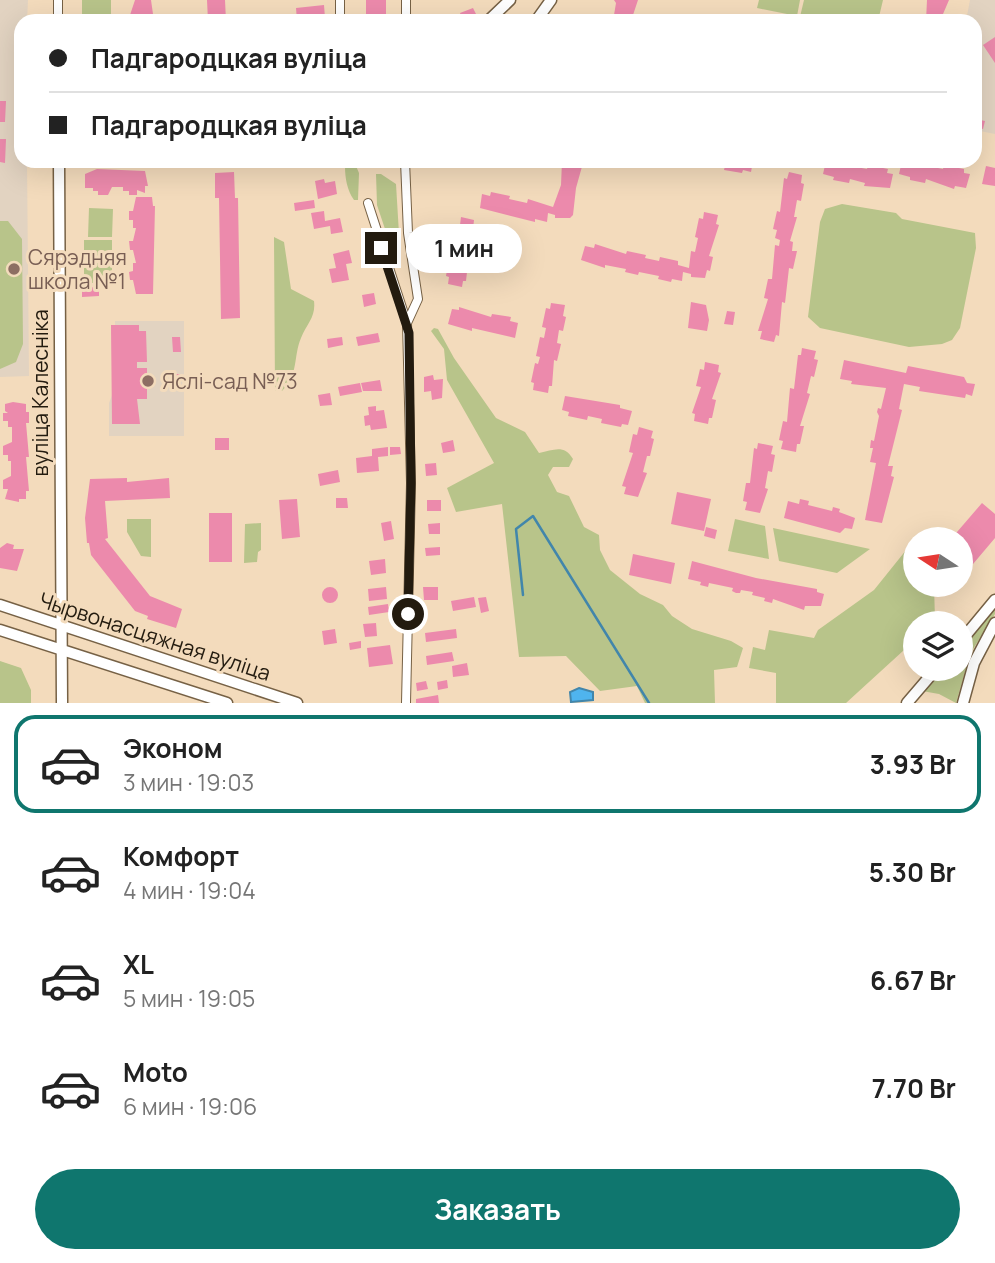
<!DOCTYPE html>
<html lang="ru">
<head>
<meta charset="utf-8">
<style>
	:root { --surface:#fff; --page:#f6f6f6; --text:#222; --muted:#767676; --line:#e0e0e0; --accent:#0f766e }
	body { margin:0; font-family:Manrope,sans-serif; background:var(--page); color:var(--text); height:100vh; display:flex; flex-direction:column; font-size:26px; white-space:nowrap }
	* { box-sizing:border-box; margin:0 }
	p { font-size:23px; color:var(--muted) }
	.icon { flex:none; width:38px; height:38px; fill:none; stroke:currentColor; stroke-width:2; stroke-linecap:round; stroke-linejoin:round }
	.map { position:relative; height:703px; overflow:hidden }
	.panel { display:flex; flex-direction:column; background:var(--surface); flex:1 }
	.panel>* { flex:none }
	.hud { position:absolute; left:14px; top:14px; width:968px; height:154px; border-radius:21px; box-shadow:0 7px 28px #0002; display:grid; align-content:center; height:154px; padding:0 35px; background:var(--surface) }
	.needle { width:46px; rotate:282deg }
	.tools { position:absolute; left:903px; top:527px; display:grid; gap:14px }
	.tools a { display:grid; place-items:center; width:70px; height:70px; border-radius:50%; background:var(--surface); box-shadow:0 7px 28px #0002; font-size:35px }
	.end { position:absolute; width:32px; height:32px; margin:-16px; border:9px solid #231b0f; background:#fff; box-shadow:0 0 0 4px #fff }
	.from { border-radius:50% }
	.bubble { position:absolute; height:49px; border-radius:24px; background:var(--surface); box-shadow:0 7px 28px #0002; font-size:23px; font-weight:700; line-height:49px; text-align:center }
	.hud b { display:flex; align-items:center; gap:24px; height:66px; font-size:26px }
	.hud b+b { border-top:2px solid var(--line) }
	.hud i { width:18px; height:18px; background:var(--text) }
	ul { padding:12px 0 0; list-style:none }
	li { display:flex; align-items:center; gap:21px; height:98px; margin:0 14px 10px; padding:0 21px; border:4px solid transparent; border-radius:21px }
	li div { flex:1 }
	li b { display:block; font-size:26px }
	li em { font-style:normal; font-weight:700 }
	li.on { border-color:var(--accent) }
	li>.icon { width:63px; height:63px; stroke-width:1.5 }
	.primary-button { display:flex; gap:14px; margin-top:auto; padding:14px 35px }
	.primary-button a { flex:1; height:80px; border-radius:42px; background:var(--accent); color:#fff; font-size:28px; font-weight:700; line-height:80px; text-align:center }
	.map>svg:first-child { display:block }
</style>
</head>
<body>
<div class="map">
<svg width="995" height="703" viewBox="0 0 995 703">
	<rect width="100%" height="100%" fill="#f3dbbc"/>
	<path fill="#e2d3c1" d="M0 0H28L27 21H21V161H27L29 376 0 377Z
		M970 0H995V134L975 130V21H966Z
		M115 321H184V436H109V403L113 393 111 325H115Z"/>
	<path fill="#b8c48a" d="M82 0H111V21H82Z
		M759 0H800L797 16 757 8Z
		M804 0H883L878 21H799Z
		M348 164 356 166 359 173 358 200H354C347 190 345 178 345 166Z
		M376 174H381L396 184 399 234 386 232 377 205Z
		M842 204 896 213 902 219 975 233 976 248 960 328 952 340 942 344 909 347 820 328 808 317 820 222 825 209Z
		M89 208 113 209 112 237H88Z
		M0 221H8L22 239 23 344 16 362 0 369Z
		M274 237 284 242 291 289 314 301C316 317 307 323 301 338 293 357 299 374 282 391H275Z
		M84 240H112V283H84Z
		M434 328 438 329 454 358 496 418 525 432 539 453C554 450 564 444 573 459L569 467H553L548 475 557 492 569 496 584 527 599 535 600 550 610 570 640 594 663 605 672 616 692 629 731 641 743 648 737 667 714 670 715 703H645L637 686 600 691 566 656 519 657 502 504 456 512 447 488 494 463 447 380 444 349 431 331Z
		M127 519H151V557L141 556 127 532Z
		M735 519 765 526 769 559 728 551Z
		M261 523V550L258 552 257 562 244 563 245 524Z
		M773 528 870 549 837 573 779 561Z
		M915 539V584L934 585 935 620 932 623H915V640L846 703H776V673L749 668 753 647 765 650 769 630 814 638 818 630 874 590Z
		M995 607V614L970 654 956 703 939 694 922 691 942 669 961 668V647Z
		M0 661 21 668 31 690V703H0Z"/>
	<path fill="#4fb4ee" stroke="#4286ab" stroke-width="2" d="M579 688 593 692V700L571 702 570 692Z"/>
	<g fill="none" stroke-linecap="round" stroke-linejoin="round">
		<path stroke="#4286ab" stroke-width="2.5" d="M523 595 516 529 533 516 649 703"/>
	</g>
	<path fill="#ec8aac" d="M135 0H151L154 21H128Z
		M207 0H225L226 21H208Z
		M366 0H386V19H366Z
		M614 0H638L631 21H613L616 3Z
		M927 0H949L940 21H926Z
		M324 5 325 18 297 21 296 8Z
		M473 8 476 14 462 19 460 13Z
		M995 37V63L983 45Z
		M0 101H6L5 122H0Z
		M975 119 985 121 983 129 975 127Z
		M0 139H6L5 163 0 162Z
		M562 161 583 163 576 188 573 215 570 218H555V215L548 213 547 222 535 219V222L480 208 482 194 490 196 491 192 510 196 509 199 527 203 528 199 553 207 561 185Z
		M689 161H753L751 172 743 170 742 173 724 170 725 166 710 163 709 166Z
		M826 161H849L852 162 851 166 867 169 868 165 888 169 887 173 893 174 890 188 864 186 865 183 850 179 849 183 833 180 834 177 823 174Z
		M902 161H925L929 162 928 166 943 169 944 165 964 169V173L970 174 966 188 955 186 954 189 926 179 925 183 910 180V177L899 174Z
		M986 166 995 168V186L982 184Z
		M97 169 145 171 148 186H145V193L137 190V195H129V191H123V187H112L108 195H98V191H93V188H85V174Z
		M234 172 235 198H238L240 318 221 319 219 198H215V173Z
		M789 172 802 175 801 183 804 184 801 201 797 200 794 217H797L790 241 793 242 792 251H797L793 269 789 268 785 303 782 302 779 336 776 335 774 342 760 339 762 331H758L768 299 764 298 768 279H772L775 245 779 246 780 240 775 238 777 230 773 229 777 211 780 212 784 178 787 179Z
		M324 179 325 183 335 181 337 194 318 199 315 181Z
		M136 197H152L153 206H155L153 294H136L133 280H130L129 272 133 271V263H136L133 250H130L129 241H133L136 228H133V220H129V211H133Z
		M314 200 315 208 295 211 294 203Z
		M324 211 325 221 340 218 343 232 331 234 330 226 314 229 311 213Z
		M704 212 718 215 716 224 719 225 709 256 713 257 710 271 707 270 705 278 691 277V274L683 272 682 281 672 279 671 282 658 279 659 276 639 272 638 275 625 272 626 269 605 265V268L581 260 585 246 594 248 595 244 626 254 627 251 646 255 645 258 659 261 660 257 678 261V265L689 268 691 251 695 252 698 238 695 237 699 218 703 219Z
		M461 217 474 220 473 229H476L473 246 470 245 466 281H463L462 287 448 284 449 277 446 276 449 258H453L456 225H460Z
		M371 239 373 250 363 252 361 242Z
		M349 250 352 263 346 264 349 280 332 283 329 269 336 268 333 254Z
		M99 287V296L82 297V288Z
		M374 293 376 304 364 307 362 295Z
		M691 302 706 305 709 320 707 331 688 328Z
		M551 303 565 305 563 316 566 317 563 331 559 330 557 343 561 344 557 361 554 360 552 386H549L548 393 533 390 534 383 531 382 535 363 538 364 540 357 536 356 540 337 544 338 546 328 542 327 546 308 550 309Z
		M459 307 491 317 492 314 511 317 510 321 518 323 515 338 472 328V331L448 324 452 309 459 310Z
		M727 311 735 312 733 325 724 324Z
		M111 325H139V331H146L147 362H137V368H147V399H137L140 424H112Z
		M378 333 380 342 358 346 356 337Z
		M172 337H180L181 352H173Z
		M342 337 343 345 328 348 327 339Z
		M802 348 816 351 814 359 818 360 814 377 811 376 807 393 810 394 800 426H804L800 444H797L796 452 781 449 783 441 779 440 783 421 787 422 790 388 794 389 798 355H801Z
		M844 360 906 373 908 366 964 377 967 383 975 384 972 396 966 394 965 398 919 391 920 387 904 384 899 409 902 410 888 466H893L891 476 894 477 882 523 865 520 876 463 870 462 873 448H870L871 440 874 441 879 416 877 412 878 408 881 409 886 388 851 384 852 381 840 379Z
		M705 362 719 365 718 372 721 373 712 399 716 400 712 418H709L708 424 694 421 695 414 692 413 701 387 696 386 700 369 704 370Z
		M172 374H180V389H172Z
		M433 375 434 380 443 379 442 398 432 400 431 391 424 392V377Z
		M380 380 382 391H363L361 383Z
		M360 383 362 392 340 396 338 387Z
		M330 393 332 405 320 406 318 395Z
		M565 396 620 405V408L632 411 628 425 622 424 621 427 601 423 602 419 588 416 587 420 568 416 569 412 562 410Z
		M13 402 26 404V412H29V423H26L29 457H26L29 491H26V499H19V502L5 499 8 489H3V480L11 476V461H8V455H3V446L12 442V427H8V421H3V413H8L5 411V404Z
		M376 406V411L384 410 387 428 371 430 370 425 365 426 364 416 369 415 368 407Z
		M639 427 653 431 651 438 654 439 650 456H647L643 472 647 473 638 497 624 494 626 487 622 486 633 453 629 452 633 434 637 435Z
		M215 438H229V450H215Z
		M453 440 455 451 443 453 441 443Z
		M758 443 773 446 771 454 775 455 772 472 768 471 765 488 768 489 760 513 745 510 747 502 743 501 746 483H750L754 448 757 449Z
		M388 447V456L378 457 379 471 357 473 356 458 372 456V449Z
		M390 447H400L401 454 390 455Z
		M436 463 437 475 426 476 425 464Z
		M338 470 340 482 320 486 318 474Z
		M127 478V482L169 478 170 498 105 501 108 538 105 539 150 596 182 609 176 628 147 619 148 616 135 611 91 555 89 543H87L85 518 90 479Z
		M677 492 711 499 704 531 671 524Z
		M336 498H347L348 508H336Z
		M297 499 300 537 282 539 279 500Z
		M800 499 809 501 808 505 832 511 833 507 840 509 839 512 855 518 852 529 845 528 840 533 784 518 788 501 799 504Z
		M427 500H441V511H427Z
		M982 503 995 514V538L973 564 961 554V539H951Z
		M209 513H232V562H209Z
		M391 521 394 539 384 541 381 523Z
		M440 523V534H429L428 524Z
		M706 527 717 530 715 539 704 536Z
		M7 543 14 545 13 549H24L17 571 0 568V548Z
		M440 547V555L426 556 425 548Z
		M633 554 675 563 671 584 629 575Z
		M385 559 386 573 371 575 369 561Z
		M692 561 756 578 817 589V592L824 594 821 606H805L804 610 773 599 772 603 764 601 765 598 752 595 753 592 741 590 740 593H736L732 591 733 588 709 583 708 587 700 585 701 582 688 579Z
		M322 595a8 8 0 1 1 16 0a8 8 0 1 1-16 0Z
		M386 587 387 599 369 601 368 589Z
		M423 587H438V600H424Z
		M474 597 476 607 453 611 451 601Z
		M486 597 489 611 481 613 478 598Z
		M388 604 389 612 369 615 368 607Z
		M376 623 377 636 365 637 363 624Z
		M335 629 337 643 324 645 322 631Z
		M456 629 457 638 426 642 425 633Z
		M361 641V648L350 650 349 643Z
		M390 645 393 664 369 667 367 648Z
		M452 652 454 661 427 665 426 656Z
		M467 663 469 675 453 677 452 666Z
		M447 680 448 688 438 690 437 682Z
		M426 681 428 689 417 691 416 683Z
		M438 695 439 703H416V699Z"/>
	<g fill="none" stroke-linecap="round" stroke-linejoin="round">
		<defs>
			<path id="street" d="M58 0V21
				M340 0V21
				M406 21V0
				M405 161 408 233 418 299 407 323 411 483 406 703
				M368 203 407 323"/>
			<path id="secondary" d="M488 21 510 0
				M536 21 551 0
				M59 161 62 703
				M0 605 297 703
				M0 630 227 703
				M961 641 995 600
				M907 703 937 668
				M963 703 974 663 995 623"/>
		</defs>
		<use href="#street" stroke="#766145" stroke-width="10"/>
		<use href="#secondary" stroke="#766145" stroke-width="13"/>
		<use href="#street" stroke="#fff" stroke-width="8"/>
		<use href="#secondary" stroke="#fff" stroke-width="10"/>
	</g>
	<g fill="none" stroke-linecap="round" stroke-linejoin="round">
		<path stroke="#231b0f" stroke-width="9" d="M381 248 409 333 411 483 408 614"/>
	</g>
	<g fill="#8d6e63" stroke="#f3dbbc" stroke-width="2.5">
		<circle cx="14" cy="269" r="7"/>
		<circle cx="148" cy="381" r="7"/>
	</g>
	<g text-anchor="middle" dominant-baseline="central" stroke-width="6" stroke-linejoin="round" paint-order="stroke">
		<g font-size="21" fill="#785e54" stroke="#f3dbbc" text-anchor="start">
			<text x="28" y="257">Сярэдняя<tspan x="28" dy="24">школа №1</tspan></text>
			<text x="162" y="381">Яслі-сад №73</text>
		</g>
		<g font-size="21" fill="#231b0f" stroke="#f3dbbc">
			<text transform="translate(40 393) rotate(-90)">вуліца Калесніка</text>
			<text transform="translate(155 636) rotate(18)">Чырвонасцяжная вуліца</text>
		</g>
	</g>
</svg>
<div class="tools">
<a><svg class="needle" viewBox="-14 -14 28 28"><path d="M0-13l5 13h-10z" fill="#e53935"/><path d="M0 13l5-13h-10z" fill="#767676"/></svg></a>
<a><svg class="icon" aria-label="layers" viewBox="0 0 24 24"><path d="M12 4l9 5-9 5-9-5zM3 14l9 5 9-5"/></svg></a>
</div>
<i class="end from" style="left:408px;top:614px"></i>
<i class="end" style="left:381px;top:248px"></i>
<div class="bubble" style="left:406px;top:224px;width:116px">1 мин</div>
<div class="hud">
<b><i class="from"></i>Падгародцкая вуліца</b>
<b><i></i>Падгародцкая вуліца</b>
</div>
</div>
<section class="panel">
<ul>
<li class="on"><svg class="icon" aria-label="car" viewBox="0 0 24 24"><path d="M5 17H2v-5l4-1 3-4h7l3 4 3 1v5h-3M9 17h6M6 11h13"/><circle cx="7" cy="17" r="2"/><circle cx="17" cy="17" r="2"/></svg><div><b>Эконом</b><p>3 мин · 19:03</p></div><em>3.93 Br</em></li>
<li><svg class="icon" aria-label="car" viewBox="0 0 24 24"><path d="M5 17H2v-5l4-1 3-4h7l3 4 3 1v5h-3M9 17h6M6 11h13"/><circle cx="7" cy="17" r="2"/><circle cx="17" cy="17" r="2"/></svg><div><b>Комфорт</b><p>4 мин · 19:04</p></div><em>5.30 Br</em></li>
<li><svg class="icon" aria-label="car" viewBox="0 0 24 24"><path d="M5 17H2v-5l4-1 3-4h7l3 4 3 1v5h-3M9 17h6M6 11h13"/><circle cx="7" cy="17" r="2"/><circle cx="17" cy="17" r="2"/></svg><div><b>XL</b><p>5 мин · 19:05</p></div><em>6.67 Br</em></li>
<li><svg class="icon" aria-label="car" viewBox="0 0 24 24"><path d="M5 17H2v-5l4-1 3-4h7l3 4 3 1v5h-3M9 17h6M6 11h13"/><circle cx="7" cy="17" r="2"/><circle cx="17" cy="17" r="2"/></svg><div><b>Moto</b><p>6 мин · 19:06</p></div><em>7.70 Br</em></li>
</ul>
<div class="primary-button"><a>Заказать</a></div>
</section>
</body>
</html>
